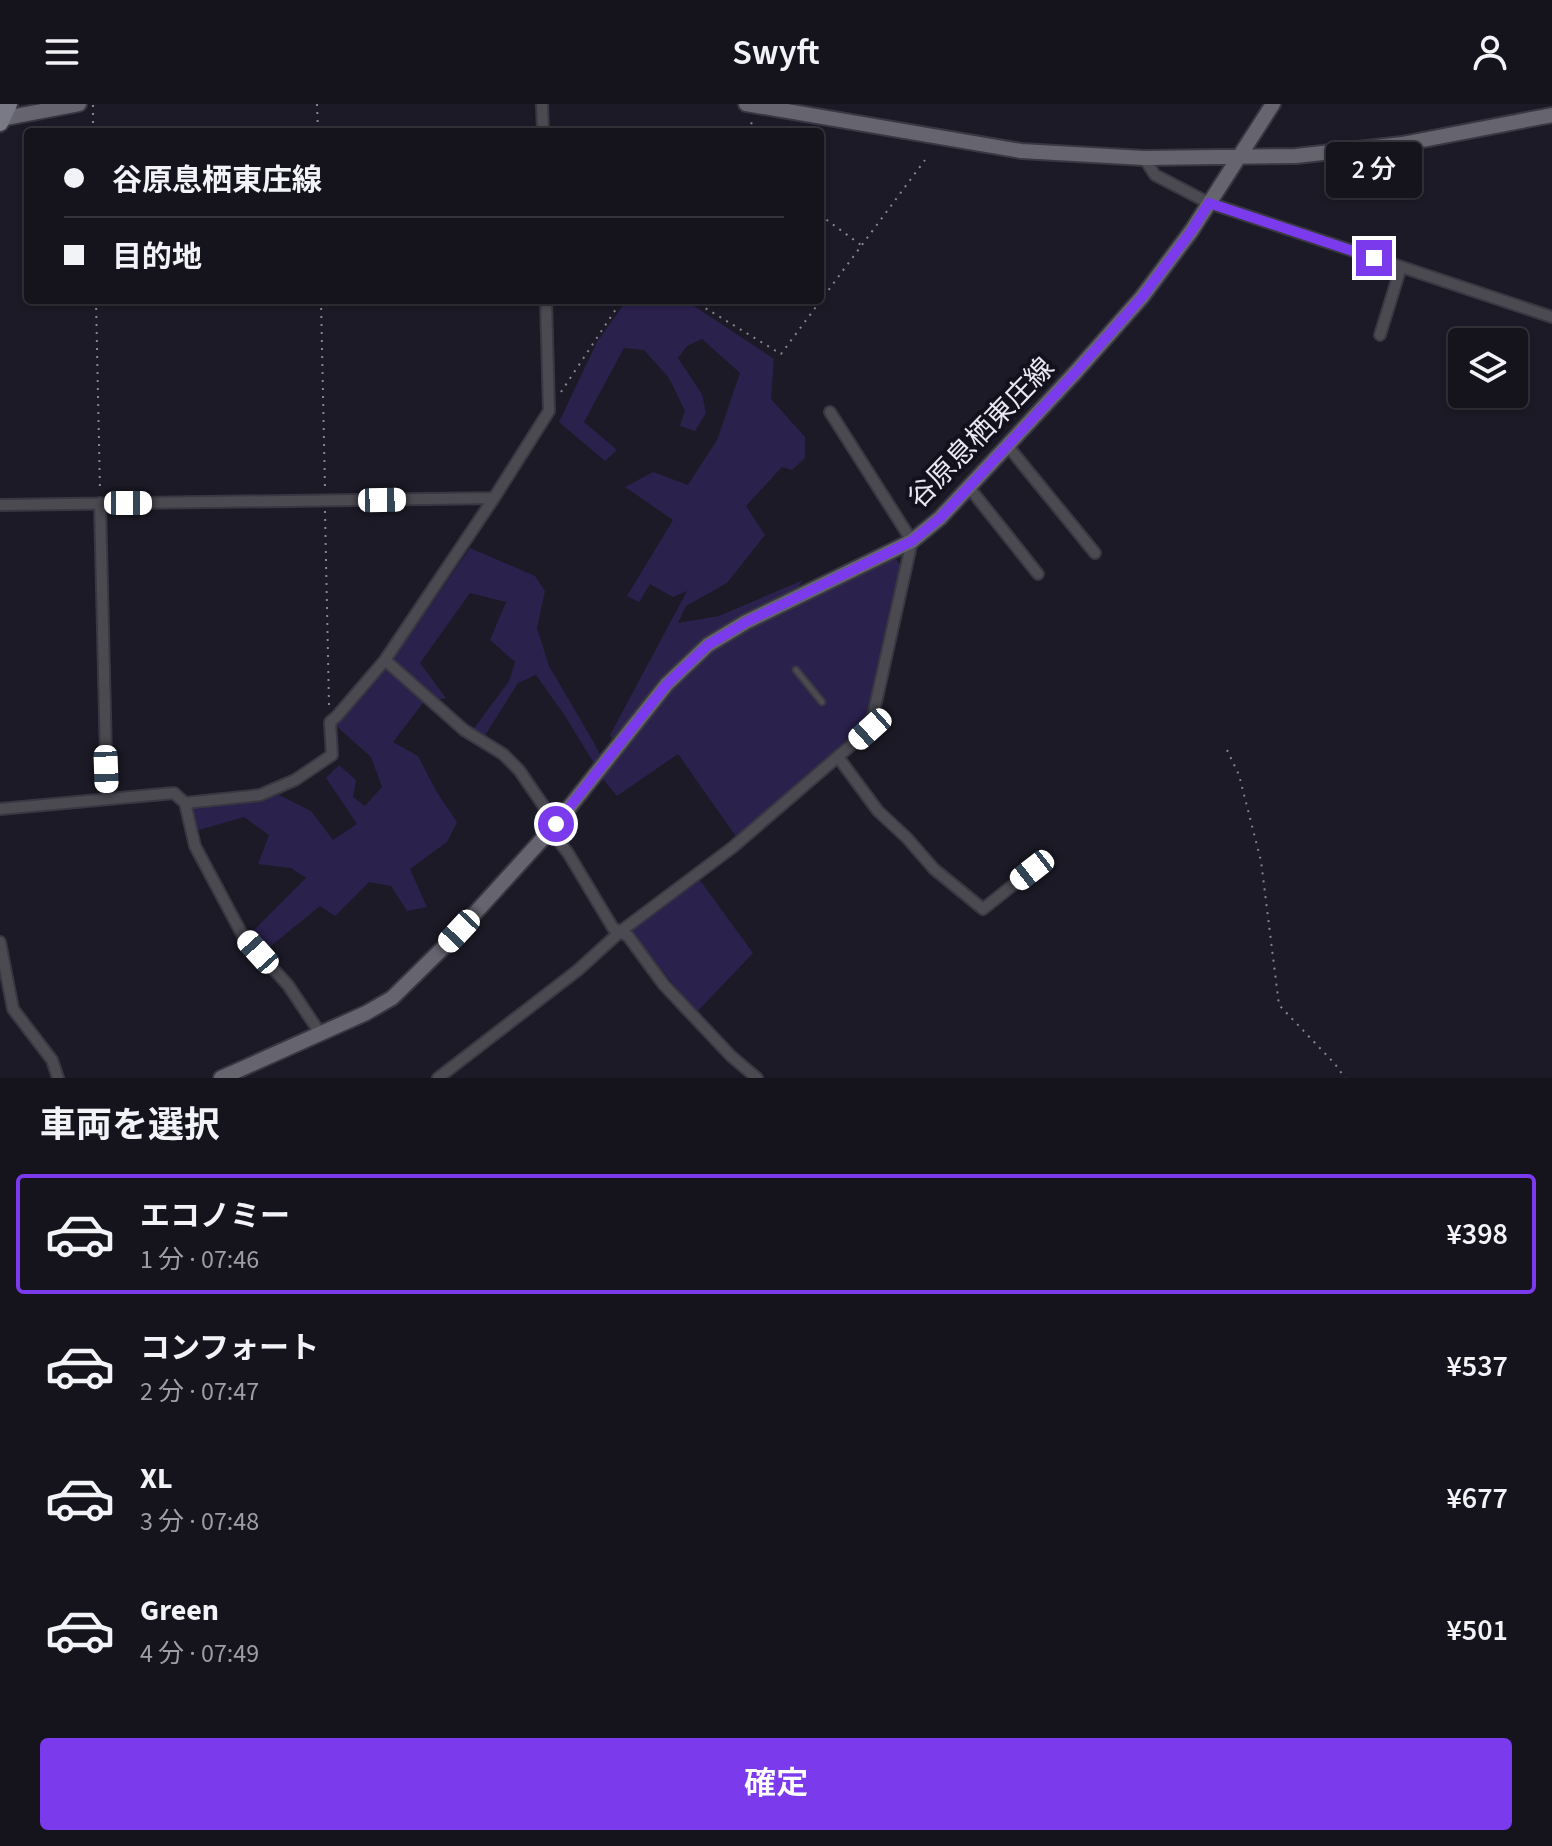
<!DOCTYPE html>
<html lang="ja">
<head>
<meta charset="utf-8">
<style>
	:root { --surface:#15141c; --page:#1e1d25; --text:#f1f3f6; --muted:#9d9ea3; --line:#34333b; --accent:#7c3aed }
	body { margin:0; font-family:"Source Sans 3","Noto Sans JP",sans-serif; background:var(--page); color:var(--text); height:100vh; display:flex; flex-direction:column; font-size:30px; white-space:nowrap }
	* { box-sizing:border-box; margin:0 }
	p { font-size:26px; color:var(--muted) }
	.icon { flex:none; width:44px; height:44px; fill:none; stroke:currentColor; stroke-width:2; stroke-linecap:round; stroke-linejoin:round }
	.map { position:relative; height:974px; overflow:hidden }
	.sheet { display:flex; flex-direction:column; background:var(--surface); flex:1 }
	.sheet>* { flex:none }
	.guide { position:absolute; left:24px; top:24px; width:800px; height:176px; border-radius:8px; box-shadow:0 2px 6px #0004,0 0 0 2px var(--line); display:grid; align-content:center; height:176px; padding:0 40px; background:var(--surface) }
	.controls { position:absolute; left:1448px; top:224px; display:grid; gap:16px }
	.controls a { display:grid; place-items:center; width:80px; height:80px; border-radius:8px; background:var(--surface); box-shadow:0 2px 6px #0004,0 0 0 2px var(--line); font-size:40px }
	.end { position:absolute; width:36px; height:36px; margin:-18px; border:10px solid #7c3aed; background:#fff; box-shadow:0 0 0 4px #fff }
	.from { border-radius:50% }
	.bubble { position:absolute; height:56px; border-radius:8px; background:var(--surface); box-shadow:0 2px 6px #0004,0 0 0 2px var(--line); font-size:26px; font-weight:600; line-height:56px; text-align:center }
	.car { position:absolute; width:24px; height:48px; margin:-24px -12px; border-radius:10px; box-shadow:0 0 6px 2px #0007; background:linear-gradient(#fff 24%,#345 0 40%,#fff 0 76%,#345 0 86%,#fff 0) }
	.guide b { display:flex; align-items:center; gap:28px; height:76px; font-size:30px }
	.guide b+b { border-top:2px solid var(--line) }
	.guide i { width:20px; height:20px; background:var(--text) }
	ul { padding:0; list-style:none }
	li { display:flex; align-items:center; gap:24px; height:120px; margin:0 16px 12px; padding:0 24px; border:4px solid transparent; border-radius:8px }
	li div { flex:1 }
	li b { display:block; font-size:30px }
	li em { font-style:normal; font-weight:600 }
	li.selected { border-color:var(--accent) }
	li>.icon { width:72px; height:72px; stroke-width:1.5 }
	h2 { padding:0 40px; font-size:36px; line-height:96px }
	.primary-button { display:flex; gap:16px; margin-top:auto; padding:16px 40px }
	.primary-button a { flex:1; height:92px; border-radius:8px; background:var(--accent); color:#fff; font-size:32px; font-weight:600; line-height:92px; text-align:center }
	header { display:flex; justify-content:space-between; align-items:center; height:104px; padding:0 40px; background:var(--surface); font-size:36px; font-weight:600 }
	.map>svg:first-child { display:block }
</style>
</head>
<body>
<header><svg class="icon" aria-label="menu" viewBox="0 0 24 24"><path d="M4 6h16M4 12h16M4 18h16"/></svg>Swyft<svg class="icon" aria-label="person" viewBox="0 0 24 24"><circle cx="12" cy="8" r="4"/><path d="M4 21q1-7 8-7t8 7"/></svg></header>
<div class="map">
<svg width="1552" height="974" viewBox="0 0 1552 974">
	<rect width="100%" height="100%" fill="#1c1a26"/>
	<path fill="#2b214d" d="M627 196H685L774 255 771 295 805 333V354L792 366 782 363 746 402 765 431 727 479 686 502 678 519 719 512 803 476 795 487 739 516 614 638 610 631 687 487 673 493 650 480 639 498 627 492 673 416 625 383 653 368 688 381 717 336 740 269 702 235 687 242 678 254 702 290 706 309 695 327 680 322 685 307 669 274 644 246 624 244 584 318 617 346 605 357 559 318 597 238Z
		M470 444 535 472 545 487 537 524 549 562 593 637 602 654 595 661 565 612 536 571 518 579 484 633 472 627 509 577 515 558 490 536 506 498 470 489 420 559 446 594 423 599 393 638 418 652 436 687 457 718 447 738 410 765 427 803 407 807 391 782 369 778 335 812 320 802 266 846 248 832 306 774 291 764 258 760 269 731 244 713 195 727 190 706 279 691 311 707 333 736 357 720 326 674 339 661 356 676 353 693 365 702 382 683 371 653 335 621 388 561Z
		M894 452 902 464 867 617 860 626 737 734 678 650 617 692 602 674 670 587 693 563 714 544 751 521Z
		M699 775 753 849 696 909 631 827Z"/>
	<g fill="none" stroke-linecap="round" stroke-linejoin="round">
		<defs>
			<path id="lane" d="M796 566 822 598"/>
			<path id="street" d="M542 0 543 28
				M1144 54 1155 71 1209 99 1552 213
				M1380 231 1401 163
				M1007 341 1095 449
				M968 382 1038 470
				M100 399 107 695
				M0 401 494 394
				M385 556 464 626 503 650 519 666 556 720
				M838 653 878 707 907 734 934 765 983 805 1032 766
				M185 699 260 691 295 676 332 651 330 618 337 612 385 556 494 394 549 307 546 196
				M0 705 174 689 185 699 195 742 243 832 288 881 320 929
				M550 726 568 749 613 824 628 832 664 881 731 952 757 974
				M0 838 13 905 52 956 58 974
				M438 974 578 866 621 827 733 743 870 625 912 437 830 308"/>
			<path id="secondary" d="M746 0 1021 47 1144 54 1296 52 1402 40 1552 11
				M0 15 79 0
				M221 974 366 909 392 894 446 841 556 720 667 580 708 541 746 518 912 437 940 414 1074 270 1142 193 1192 126 1273 0"/>
			<path id="primary" d="M0 19 9 0"/>
		</defs>
		<use href="#lane" stroke="#393742" stroke-width="9"/>
		<use href="#street" stroke="#393742" stroke-width="14"/>
		<use href="#secondary" stroke="#393742" stroke-width="18"/>
		<use href="#primary" stroke="#393742" stroke-width="20"/>
		<path stroke="#878590" stroke-width="2" stroke-dasharray="2 6" stroke-linecap="butt" d="M317 0 318 28
			M93 1V28
			M749 28 753 14
			M820 111 861 141
			M96 196 100 387
			M321 196 325 385
			M692 196 781 250 925 56
			M561 288 622 196
			M325 407 329 601
			M1227 646 1239 671 1261 757 1279 901 1335 960 1345 974"/>
		<use href="#lane" stroke="#4b4a51" stroke-width="5"/>
		<use href="#street" stroke="#4b4a51" stroke-width="10"/>
		<use href="#secondary" stroke="#66646f" stroke-width="14"/>
		<use href="#primary" stroke="#7a7986" stroke-width="16"/>
	</g>
	<g fill="none" stroke-linecap="round" stroke-linejoin="round">
		<path stroke="#7c3aed" stroke-width="10" d="M556 720 667 580 708 541 746 518 912 437 940 414 1074 270 1142 193 1192 126 1209 99 1374 154"/>
	</g>
	<g text-anchor="middle" dominant-baseline="central" stroke-width="8" stroke-linejoin="round" paint-order="stroke">
		<g font-size="28" fill="#e9e8f1" stroke="#13111d">
			<text transform="translate(981 329) rotate(-46)">谷原息栖東庄線</text>
		</g>
	</g>
</svg>
<div class="controls">
<a><svg class="icon" aria-label="layers" viewBox="0 0 24 24"><path d="M12 4l9 5-9 5-9-5zM3 14l9 5 9-5"/></svg></a>
</div>
<i class="end from" style="left:556px;top:720px"></i>
<i class="end" style="left:1374px;top:154px"></i>
<div class="bubble" style="left:1326px;top:38px;width:96px">2 分</div>
<i class="car" style="left:382px;top:396px;rotate:89deg"></i>
<i class="car" style="left:128px;top:399px;rotate:90deg"></i>
<i class="car" style="left:870px;top:625px;rotate:228deg"></i>
<i class="car" style="left:106px;top:665px;rotate:178deg"></i>
<i class="car" style="left:1032px;top:766px;rotate:232deg"></i>
<i class="car" style="left:459px;top:827px;rotate:223deg"></i>
<i class="car" style="left:258px;top:848px;rotate:318deg"></i>
<div class="guide">
<b><i class="from"></i>谷原息栖東庄線</b>
<b><i></i>目的地</b>
</div>
</div>
<section class="sheet">
<h2>車両を選択</h2>
<ul>
<li class="selected"><svg class="icon" aria-label="car" viewBox="0 0 24 24"><path d="M5 17H2v-5l4-1 3-4h7l3 4 3 1v5h-3M9 17h6M6 11h13"/><circle cx="7" cy="17" r="2"/><circle cx="17" cy="17" r="2"/></svg><div><b>エコノミー</b><p>1 分 · 07:46</p></div><em>¥398</em></li>
<li><svg class="icon" aria-label="car" viewBox="0 0 24 24"><path d="M5 17H2v-5l4-1 3-4h7l3 4 3 1v5h-3M9 17h6M6 11h13"/><circle cx="7" cy="17" r="2"/><circle cx="17" cy="17" r="2"/></svg><div><b>コンフォート</b><p>2 分 · 07:47</p></div><em>¥537</em></li>
<li><svg class="icon" aria-label="car" viewBox="0 0 24 24"><path d="M5 17H2v-5l4-1 3-4h7l3 4 3 1v5h-3M9 17h6M6 11h13"/><circle cx="7" cy="17" r="2"/><circle cx="17" cy="17" r="2"/></svg><div><b>XL</b><p>3 分 · 07:48</p></div><em>¥677</em></li>
<li><svg class="icon" aria-label="car" viewBox="0 0 24 24"><path d="M5 17H2v-5l4-1 3-4h7l3 4 3 1v5h-3M9 17h6M6 11h13"/><circle cx="7" cy="17" r="2"/><circle cx="17" cy="17" r="2"/></svg><div><b>Green</b><p>4 分 · 07:49</p></div><em>¥501</em></li>
</ul>
<div class="primary-button"><a>確定</a></div>
</section>
</body>
</html>
